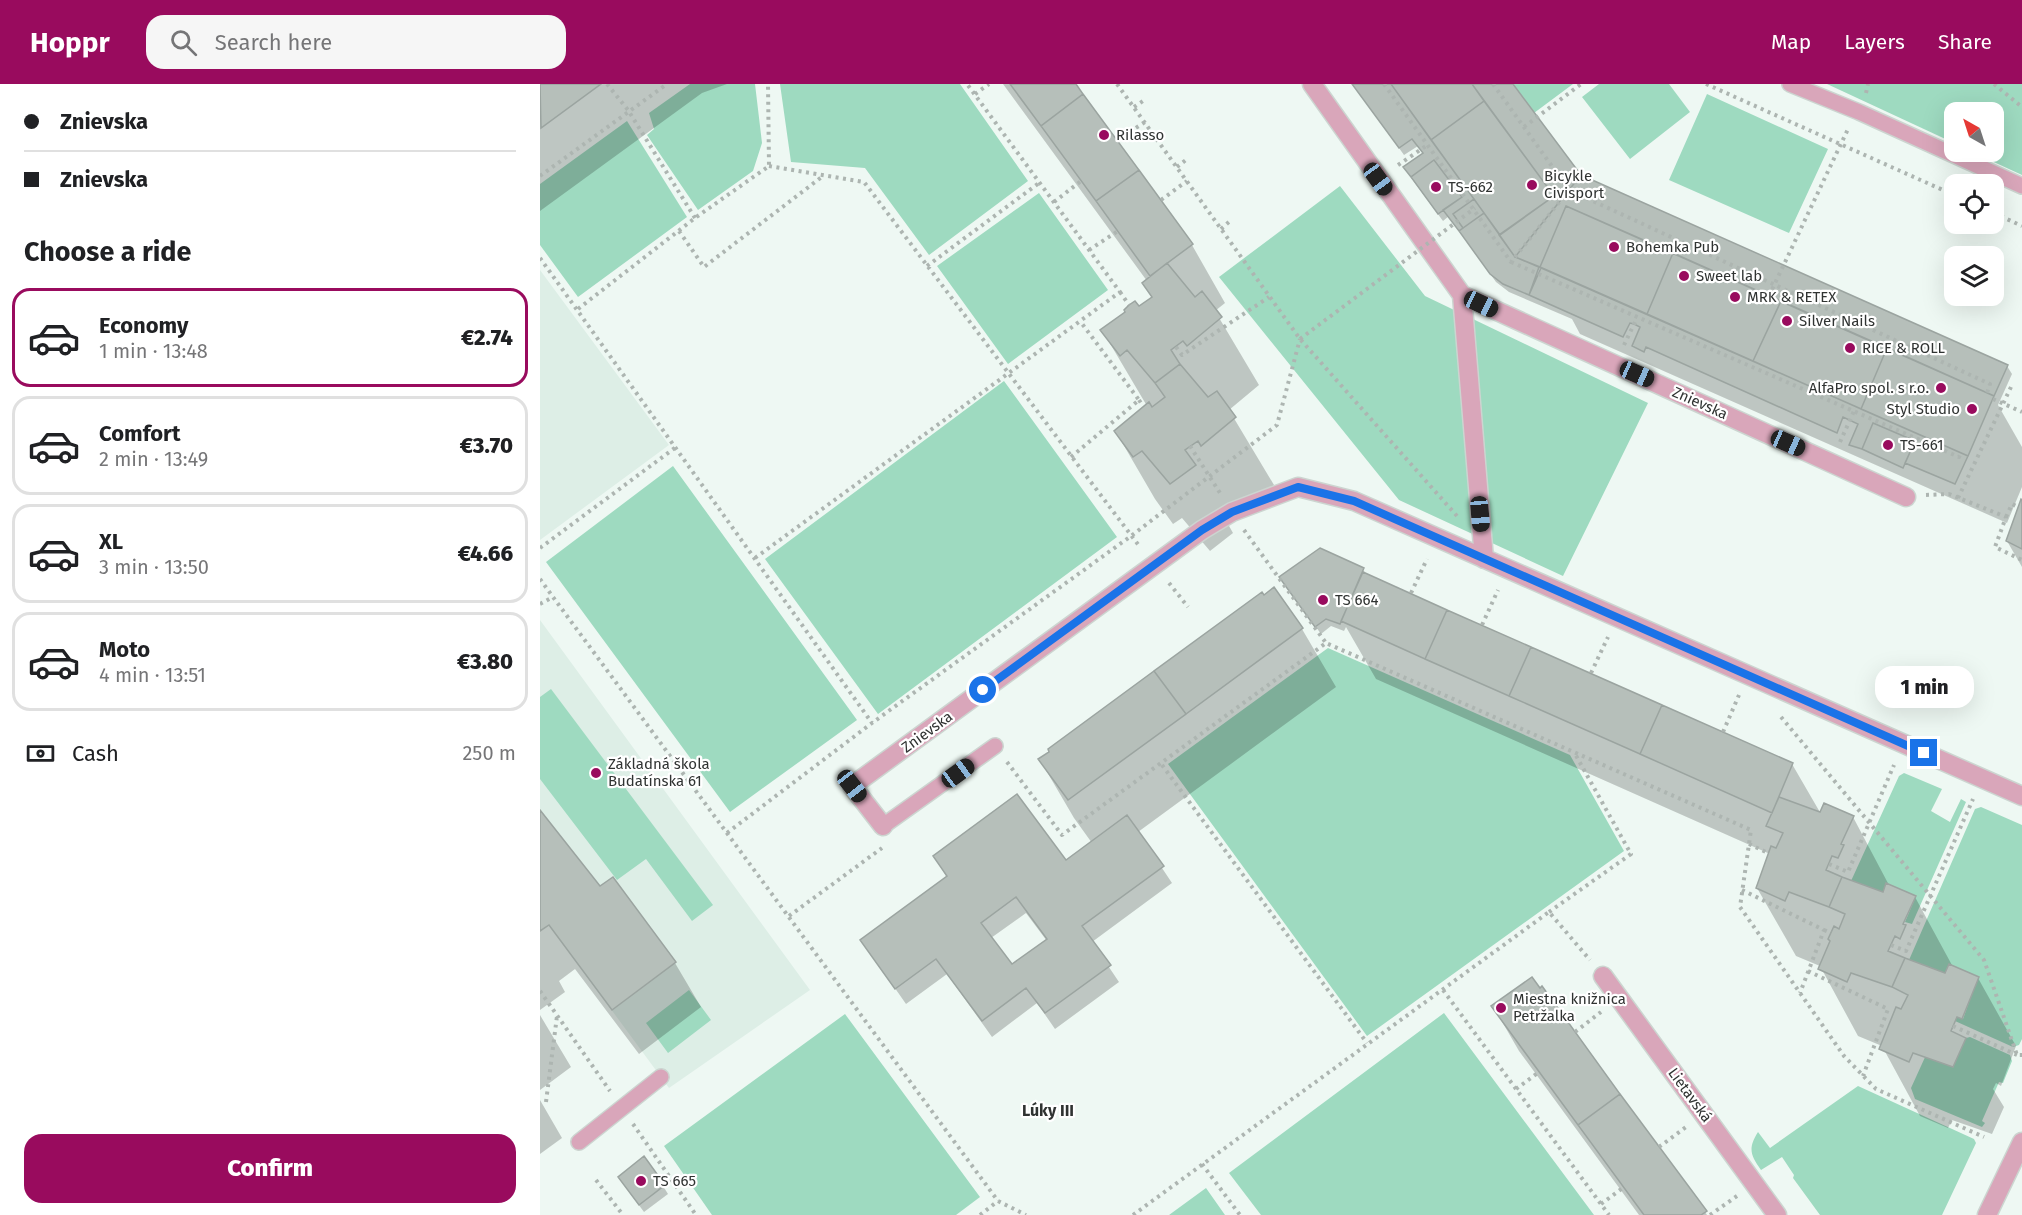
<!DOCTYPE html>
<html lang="en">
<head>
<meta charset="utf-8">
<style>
	:root { --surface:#fff; --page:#f6f6f6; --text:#202124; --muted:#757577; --line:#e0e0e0; --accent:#990b5e }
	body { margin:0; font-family:"Fira Sans",sans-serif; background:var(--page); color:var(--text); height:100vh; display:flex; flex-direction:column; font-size:22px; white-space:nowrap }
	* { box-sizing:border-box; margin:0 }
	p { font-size:20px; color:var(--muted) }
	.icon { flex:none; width:33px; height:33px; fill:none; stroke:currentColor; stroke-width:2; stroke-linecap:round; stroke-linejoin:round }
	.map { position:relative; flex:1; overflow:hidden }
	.sheet { display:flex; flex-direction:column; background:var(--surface); width:540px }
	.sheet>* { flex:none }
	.hud { display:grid; align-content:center; height:132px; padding:0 24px; background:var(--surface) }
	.needle { width:39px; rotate:321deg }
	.fabs { position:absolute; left:1404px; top:18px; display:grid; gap:12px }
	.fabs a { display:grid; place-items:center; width:60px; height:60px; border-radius:12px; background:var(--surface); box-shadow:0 6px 24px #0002; font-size:30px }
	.end { position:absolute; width:27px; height:27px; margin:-14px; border:8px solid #1a73e8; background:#fff; box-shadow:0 0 0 3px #fff }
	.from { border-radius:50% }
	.bubble { position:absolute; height:42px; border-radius:18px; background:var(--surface); box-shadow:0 6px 24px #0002; font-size:20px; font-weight:800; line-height:42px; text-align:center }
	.car { position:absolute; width:18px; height:36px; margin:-18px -9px; border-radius:8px; box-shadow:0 0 4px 2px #0007; background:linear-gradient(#222 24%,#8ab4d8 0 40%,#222 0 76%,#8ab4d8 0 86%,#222 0) }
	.hud b { display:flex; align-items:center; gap:21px; height:57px; font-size:22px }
	.hud b+b { border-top:2px solid var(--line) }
	.hud i { width:15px; height:15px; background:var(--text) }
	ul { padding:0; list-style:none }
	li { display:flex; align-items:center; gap:18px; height:99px; margin:0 12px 9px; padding:0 12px; border:3px solid var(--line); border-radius:18px }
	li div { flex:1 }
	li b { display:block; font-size:22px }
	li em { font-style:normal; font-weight:800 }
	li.current { border-color:var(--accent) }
	li>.icon { width:54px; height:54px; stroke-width:1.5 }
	h2 { padding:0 24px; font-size:27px; line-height:72px }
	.pay { display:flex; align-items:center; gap:15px; height:66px; padding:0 24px; font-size:22px }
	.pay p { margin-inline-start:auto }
	.action { display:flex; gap:12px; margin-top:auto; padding:12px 24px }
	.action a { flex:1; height:69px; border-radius:18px; background:var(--accent); color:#fff; font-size:24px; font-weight:800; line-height:69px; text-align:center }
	header { display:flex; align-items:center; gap:36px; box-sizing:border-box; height:84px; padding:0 30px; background:var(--accent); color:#fff }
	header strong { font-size:28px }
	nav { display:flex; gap:33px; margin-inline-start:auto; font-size:21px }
	.search { width:420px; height:54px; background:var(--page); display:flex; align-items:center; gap:15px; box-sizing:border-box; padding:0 21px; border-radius:18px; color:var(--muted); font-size:22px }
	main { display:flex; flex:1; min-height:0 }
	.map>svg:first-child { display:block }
</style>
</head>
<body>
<header>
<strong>Hoppr</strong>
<div class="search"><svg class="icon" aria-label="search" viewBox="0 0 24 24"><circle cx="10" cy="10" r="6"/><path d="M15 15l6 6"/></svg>Search here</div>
<nav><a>Map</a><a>Layers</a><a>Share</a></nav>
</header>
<main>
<section class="sheet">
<div class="hud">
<b><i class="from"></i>Znievska</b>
<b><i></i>Znievska</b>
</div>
<h2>Choose a ride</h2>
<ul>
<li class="current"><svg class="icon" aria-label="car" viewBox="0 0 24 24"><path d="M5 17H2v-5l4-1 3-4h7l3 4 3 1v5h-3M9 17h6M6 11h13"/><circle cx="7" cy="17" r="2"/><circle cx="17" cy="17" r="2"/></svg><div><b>Economy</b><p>1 min · 13:48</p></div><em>€2.74</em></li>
<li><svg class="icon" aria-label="car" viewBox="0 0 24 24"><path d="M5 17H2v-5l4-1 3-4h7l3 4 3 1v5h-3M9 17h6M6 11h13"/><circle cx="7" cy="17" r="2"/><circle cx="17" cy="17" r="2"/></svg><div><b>Comfort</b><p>2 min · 13:49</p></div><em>€3.70</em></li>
<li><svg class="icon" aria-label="car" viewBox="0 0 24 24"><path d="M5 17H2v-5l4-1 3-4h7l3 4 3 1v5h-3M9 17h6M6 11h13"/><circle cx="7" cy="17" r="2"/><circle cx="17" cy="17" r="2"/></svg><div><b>XL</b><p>3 min · 13:50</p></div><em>€4.66</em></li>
<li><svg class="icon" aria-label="car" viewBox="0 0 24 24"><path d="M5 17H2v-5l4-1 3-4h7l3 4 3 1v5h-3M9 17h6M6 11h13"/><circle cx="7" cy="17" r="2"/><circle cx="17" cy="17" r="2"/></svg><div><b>Moto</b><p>4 min · 13:51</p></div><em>€3.80</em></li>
</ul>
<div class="pay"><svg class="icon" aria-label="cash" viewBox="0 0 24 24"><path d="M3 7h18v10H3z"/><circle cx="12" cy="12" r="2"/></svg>Cash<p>250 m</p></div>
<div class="action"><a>Confirm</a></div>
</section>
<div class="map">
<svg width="1482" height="1131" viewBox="0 0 1482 1131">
	<rect width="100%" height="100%" fill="#eef8f3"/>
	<path fill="#ddeee6" d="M0 186 129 361 0 456Z
		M0 536 270 906 129 1004 9 841 0 847Z"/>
	<path fill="#9edac0" d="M150 0H215L222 59 213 87 158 126 107 51 114 45 109 29Z
		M240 0H420L488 97 389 171 325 84 251 78Z
		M973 0H1033L994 29Z
		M1059 0H1129L1150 28 1090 75 1042 13Z
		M1287 0H1482V91L1432 68H1454V28H1414V59Z
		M1167 10 1288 65 1249 149 1129 96Z
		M87 37 147 133 38 213 0 161V100Z
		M800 102 885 212 1108 319 1023 492 859 416 679 193Z
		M499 109 568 206 468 280 397 182Z
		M464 297 577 453 338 630 225 475Z
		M133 382 317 636 190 728 6 478Z
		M788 564 1030 671 1084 767 827 952 628 680Z
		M11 605 173 821 152 837 106 775 77 796 0 695V613Z
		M1364 689 1402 705 1391 727 1410 738 1421 715 1426 718 1372 840 1365 838 1376 812 1346 800 1343 808 1311 797 1359 692Z
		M1441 723 1482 741V955L1479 961 1473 963 1415 937 1417 933 1423 935 1438 893 1409 880 1405 889 1369 876 1435 725Z
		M149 906 171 936 128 969 106 939Z
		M904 929 1054 1131H721L689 1089Z
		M305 930 440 1113 416 1131H172L124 1062Z
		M1430 953 1470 971 1472 977 1463 999 1459 998 1442 1037 1445 1039 1442 1043 1375 1015 1371 1004 1386 971 1413 983 1426 954Z
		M1318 1002 1434 1055 1436 1059 1402 1131H1280L1253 1094 1254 1091 1242 1073 1221 1086C1210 1071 1208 1064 1218 1048L1230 1064Z
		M666 1104 685 1131H629Z"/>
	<path fill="#0003" fill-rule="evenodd" d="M0 0H187L162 9 0 127Z
		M463 0H534L652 161 685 219 675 227 719 301 689 326 734 401 701 428 684 433 693 449 670 467 642 434 633 440 615 415 576 348 607 322 562 246 612 214 604 199 607 197Z
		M813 0H971L1037 91 1467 282 1472 290 1458 321 1482 363V403L1467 439 1040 250 1032 235 969 208 956 198 909 132 903 137 869 91 884 70 878 62 864 71Z
		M1482 418V483L1467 457Z
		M823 486 827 491 1252 680 1281 730 1313 733 1350 803 1375 813 1413 883 1438 894 1476 962 1461 1002 1456 999 1453 1005 1464 1023 1452 1050 1412 1036 1408 1044 1380 1032 1342 962 1318 952 1280 882 1256 872 1217 804 1230 770 836 595 806 543 804 547 791 542 781 550 746 501Z
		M733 506 762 545 796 603 598 748 632 799 552 858 579 898 515 945 497 919 452 953 407 890 366 920 322 857 407 794 395 773 526 778 552 759 534 734 500 676ZM486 829 507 857 472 882 451 854Z
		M0 729 59 804 135 879 161 923 99 970 35 885 19 897 25 908 0 926Z
		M953 922 1165 1128 1167 1131H1099L979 967Z
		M0 931 31 983 0 1006Z
		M0 1016 22 1054 0 1070Z
		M84 1101 123 1102 128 1110 104 1128Z"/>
	<path fill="#b6bfba" stroke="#9ba4a0" stroke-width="1.5" fill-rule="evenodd" d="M0 0H61L1 44Z
		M470 0H536L543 10 501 42Z
		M812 0H851L934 115 913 130 923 144 919 147 903 126 922 113 894 76 871 93 863 83 883 69 872 55 859 64Z
		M851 0H932L944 17 891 56Z
		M932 0H973L1041 91 975 173 959 151 1014 112Z
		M543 10 599 86 556 117 501 42Z
		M944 17 1014 112 960 151 891 56Z
		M894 76 922 113 898 130 871 93Z
		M599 86 653 160 610 192 556 117Z
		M1041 91 1468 281 1454 312 1026 122 1000 183 975 173Z
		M934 115 944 129 923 144 913 130Z
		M1026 122 1133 169 1107 230 1000 183Z
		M944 129 975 173 1001 184 989 211 963 200 950 190 919 147Z
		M1133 169 1241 217 1213 277 1107 230Z
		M627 179 655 213 662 207 682 233 647 262 643 257 631 266 640 280 615 299 587 266 580 272 560 246 585 228 584 226 589 221 595 217 599 222 612 213 602 199Z
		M999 183 1428 372 1415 400 1365 379 1375 357 1333 339 1322 365 1309 361 1318 340 1303 333 1297 349 1106 263 1104 268 1092 262 1100 243 1094 240 1090 239 1083 253 989 211Z
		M1241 217 1347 264 1321 325 1213 277Z
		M1347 264 1454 312 1428 372 1321 325Z
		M640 280 668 313 677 307 696 333 661 362 658 357 645 366 656 381 630 400 602 367 593 373 574 347 609 318 612 323 625 313 615 299Z
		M1333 339 1375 357 1363 384 1322 365Z
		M1481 415 1482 416V465L1466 457Z
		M780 464 824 484 800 540 786 535 775 543 739 493Z
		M823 488 907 526 885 575 801 537Z
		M734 503 763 544 646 630 614 587 722 508 724 511Z
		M907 526 991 563 969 612 885 575Z
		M991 563 1122 621 1100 670 969 612Z
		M614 587 646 630 528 716 498 675 509 668 508 665Z
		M1122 621 1253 679 1232 729 1100 670Z
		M477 710 526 776 587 731 624 782 542 842 571 881 505 929 486 904 442 937 396 875 355 905 320 856 407 792 393 772ZM476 813 507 855 472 880 441 839Z
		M1239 713 1280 728 1284 719 1314 732 1301 760 1304 761 1298 774 1292 772 1286 786 1302 793 1289 823 1249 808 1245 817 1216 804 1231 762 1236 764 1243 749 1226 742Z
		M0 726 60 802 73 793 136 878 72 926 9 841 0 847Z
		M1302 793 1343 808 1346 799 1376 812 1363 840 1366 841 1360 855 1355 852 1348 867 1365 874 1352 903 1311 889 1307 898 1278 885 1290 857 1288 855 1294 842 1299 845 1305 830 1289 823Z
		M1365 874 1405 889 1409 880 1439 893 1422 935 1417 933 1411 947 1426 954 1413 983 1373 969 1369 978 1339 965 1356 923 1361 925 1368 911 1352 903Z
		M992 893 1000 904 1002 902 1080 1010 1038 1041 951 922Z
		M1080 1010 1167 1127 1161 1131H1104L1038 1041Z
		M104 1072 125 1101 99 1121 78 1093Z"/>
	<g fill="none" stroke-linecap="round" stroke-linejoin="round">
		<defs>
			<path id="service" d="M1250 0 1319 28 1482 102
				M343 742 455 662
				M39 1058 121 993"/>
			<path id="minor" d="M772 0 922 211 1366 413
				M922 211 944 475
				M343 742 312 702 662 446 692 428 758 403 814 417 1482 712
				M1063 892 1237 1131"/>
			<path id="tertiary" d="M1447 1131 1482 1058"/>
		</defs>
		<use href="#service" stroke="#ccd5d0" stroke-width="18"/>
		<use href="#minor" stroke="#ccd5d0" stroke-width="21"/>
		<use href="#tertiary" stroke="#ccd5d0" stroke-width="21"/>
		<path stroke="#adb5b1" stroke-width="4" stroke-dasharray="3 4.5" stroke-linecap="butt" d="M67 0 88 26 155 134
			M577 0 760 255 917 432
			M844 0 971 178 1029 106
			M953 0 1029 106 1450 300 1447 309
			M1166 0 1414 111
			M1454 0 1482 23
			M1326 9 1328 0
			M435 10 449 0
			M594 23 603 17
			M984 43 1041 0
			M577 56 605 38
			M858 81 889 60
			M229 82 324 98 600 463
			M637 83 647 75
			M0 92 127 0
			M621 116 647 97
			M514 118 541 97
			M1454 129 1482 142
			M681 145 690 137
			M139 147 164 183 283 92
			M549 166 578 147
			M0 174 332 639
			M971 178 1419 373 1421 369
			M387 182 499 99
			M580 208 589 221
			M1229 212 1308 45
			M38 225 155 134 229 82 228 0
			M1084 261 1097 234
			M636 263 642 271 729 213
			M599 316 603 322
			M1300 358 1314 327
			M650 362 680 409
			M531 373 599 316 540 237
			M1386 411 1409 410 1466 433 1455 463 1482 476
			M1418 414 1471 303
			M1466 433 1472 420 1478 423
			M704 446 786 559
			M0 464 136 363
			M215 474 580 208 427 0
			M0 495 13 513
			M629 499 648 523
			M871 509 887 475
			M0 520 13 513 458 1117 486 1131
			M942 541 958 506
			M1051 589 1068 553
			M1241 633 1444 876 1477 971H1482
			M1183 648 1199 611
			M467 678 522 751 786 559 1211 746 1200 823 1304 972 1336 1005 1444 1053
			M622 681 827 959
			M187 749 332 639 591 452 737 341 760 255
			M1209 760 1228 769
			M1289 780 1308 788 1354 681
			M1202 806 1284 846 1260 909
			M1009 828 1091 770 1034 668
			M249 832 342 764
			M1284 846 1291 849
			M1351 861 1366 867 1433 715
			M1268 887 1348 925 1323 992
			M903 906 1069 1131
			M0 907 70 1007
			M1413 942 1477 971
			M1035 948 1061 928
			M976 1005 999 988
			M6 1018 17 932
			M93 1040 156 1131
			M1119 1063 1146 1043
			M662 1080 700 1131
			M56 1096 83 1131
			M1061 1120 1084 1103
			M440 1131 458 1117
			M593 1131 1009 828 1050 876
			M1170 1131 1197 1112"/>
		<use href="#service" stroke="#d9a6ba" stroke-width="15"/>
		<use href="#minor" stroke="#d9a6ba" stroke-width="18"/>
		<use href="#tertiary" stroke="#d9a6ba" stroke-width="18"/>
		<path stroke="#adb5b1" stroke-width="4" stroke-dasharray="3 4.5" stroke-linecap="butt" d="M760 255 935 124
			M1453 315 1482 328"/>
	</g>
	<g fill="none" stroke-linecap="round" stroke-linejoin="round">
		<path stroke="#1a73e8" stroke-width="8" d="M443 606 662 446 692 428 758 403 814 417 1384 669"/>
	</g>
	<g fill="#990b5e" stroke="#fff" stroke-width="2">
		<circle cx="564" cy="51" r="6"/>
		<circle cx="992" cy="101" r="6"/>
		<circle cx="896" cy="103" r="6"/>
		<circle cx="1074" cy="163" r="6"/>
		<circle cx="1144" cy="192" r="6"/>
		<circle cx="1195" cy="213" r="6"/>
		<circle cx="1247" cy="237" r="6"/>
		<circle cx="1310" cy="264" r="6"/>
		<circle cx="1401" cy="304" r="6"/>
		<circle cx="1432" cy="325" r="6"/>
		<circle cx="1348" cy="361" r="6"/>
		<circle cx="783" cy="516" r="6"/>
		<circle cx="56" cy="689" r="6"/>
		<circle cx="961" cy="924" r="6"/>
		<circle cx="101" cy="1097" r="6"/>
	</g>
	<g text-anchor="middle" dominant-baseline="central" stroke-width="4.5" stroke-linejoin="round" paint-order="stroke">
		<g font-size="15" fill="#303332" stroke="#fff" text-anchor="start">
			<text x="576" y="51">Rilasso</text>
			<text x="1004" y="92">Bicykle<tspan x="1004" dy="17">Civisport</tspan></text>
			<text x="908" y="103">TS-662</text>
			<text x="1086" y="163">Bohemka Pub</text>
			<text x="1156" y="192">Sweet lab</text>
			<text x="1207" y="213">MRK &amp; RETEX</text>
			<text x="1259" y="237">Silver Nails</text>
			<text x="1322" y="264">RICE &amp; ROLL</text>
			<text x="1389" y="304" text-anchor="end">AlfaPro spol. s r.o.</text>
			<text x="1420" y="325" text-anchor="end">Styl Studio</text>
			<text x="1360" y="361">TS-661</text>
			<text x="795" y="516">TS 664</text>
			<text x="68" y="680">Základná škola<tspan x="68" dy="17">Budatínska 61</tspan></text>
			<text x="973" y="915">Miestna knižnica<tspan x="973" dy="17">Petržalka</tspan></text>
			<text x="113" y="1097">TS 665</text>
		</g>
		<g font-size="15" fill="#303332" stroke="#fff">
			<text transform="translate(1160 319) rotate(24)">Znievska</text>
			<text transform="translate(387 648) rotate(-36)">Znievska</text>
			<text transform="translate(1150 1011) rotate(54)">Lietavská</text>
		</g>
		<g font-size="16" font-weight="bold" fill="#303332" stroke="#fff">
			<text x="508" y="1026">Lúky III</text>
		</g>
	</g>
</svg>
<div class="fabs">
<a><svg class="needle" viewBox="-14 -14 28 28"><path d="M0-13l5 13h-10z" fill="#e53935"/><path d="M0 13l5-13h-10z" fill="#757577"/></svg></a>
<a><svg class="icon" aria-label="locate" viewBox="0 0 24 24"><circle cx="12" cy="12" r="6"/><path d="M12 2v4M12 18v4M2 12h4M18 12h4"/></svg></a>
<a><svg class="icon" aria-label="layers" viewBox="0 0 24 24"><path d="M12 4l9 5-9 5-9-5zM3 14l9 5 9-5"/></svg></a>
</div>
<i class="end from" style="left:443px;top:606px"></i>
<i class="end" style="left:1384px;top:669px"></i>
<div class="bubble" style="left:1335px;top:582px;width:99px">1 min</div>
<i class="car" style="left:838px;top:95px;rotate:144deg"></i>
<i class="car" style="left:941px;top:220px;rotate:115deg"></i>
<i class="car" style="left:1097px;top:290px;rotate:114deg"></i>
<i class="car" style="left:1248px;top:359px;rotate:114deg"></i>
<i class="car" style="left:940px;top:430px;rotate:175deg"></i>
<i class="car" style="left:418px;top:689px;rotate:54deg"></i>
<i class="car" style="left:312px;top:702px;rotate:142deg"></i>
</div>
</main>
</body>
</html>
